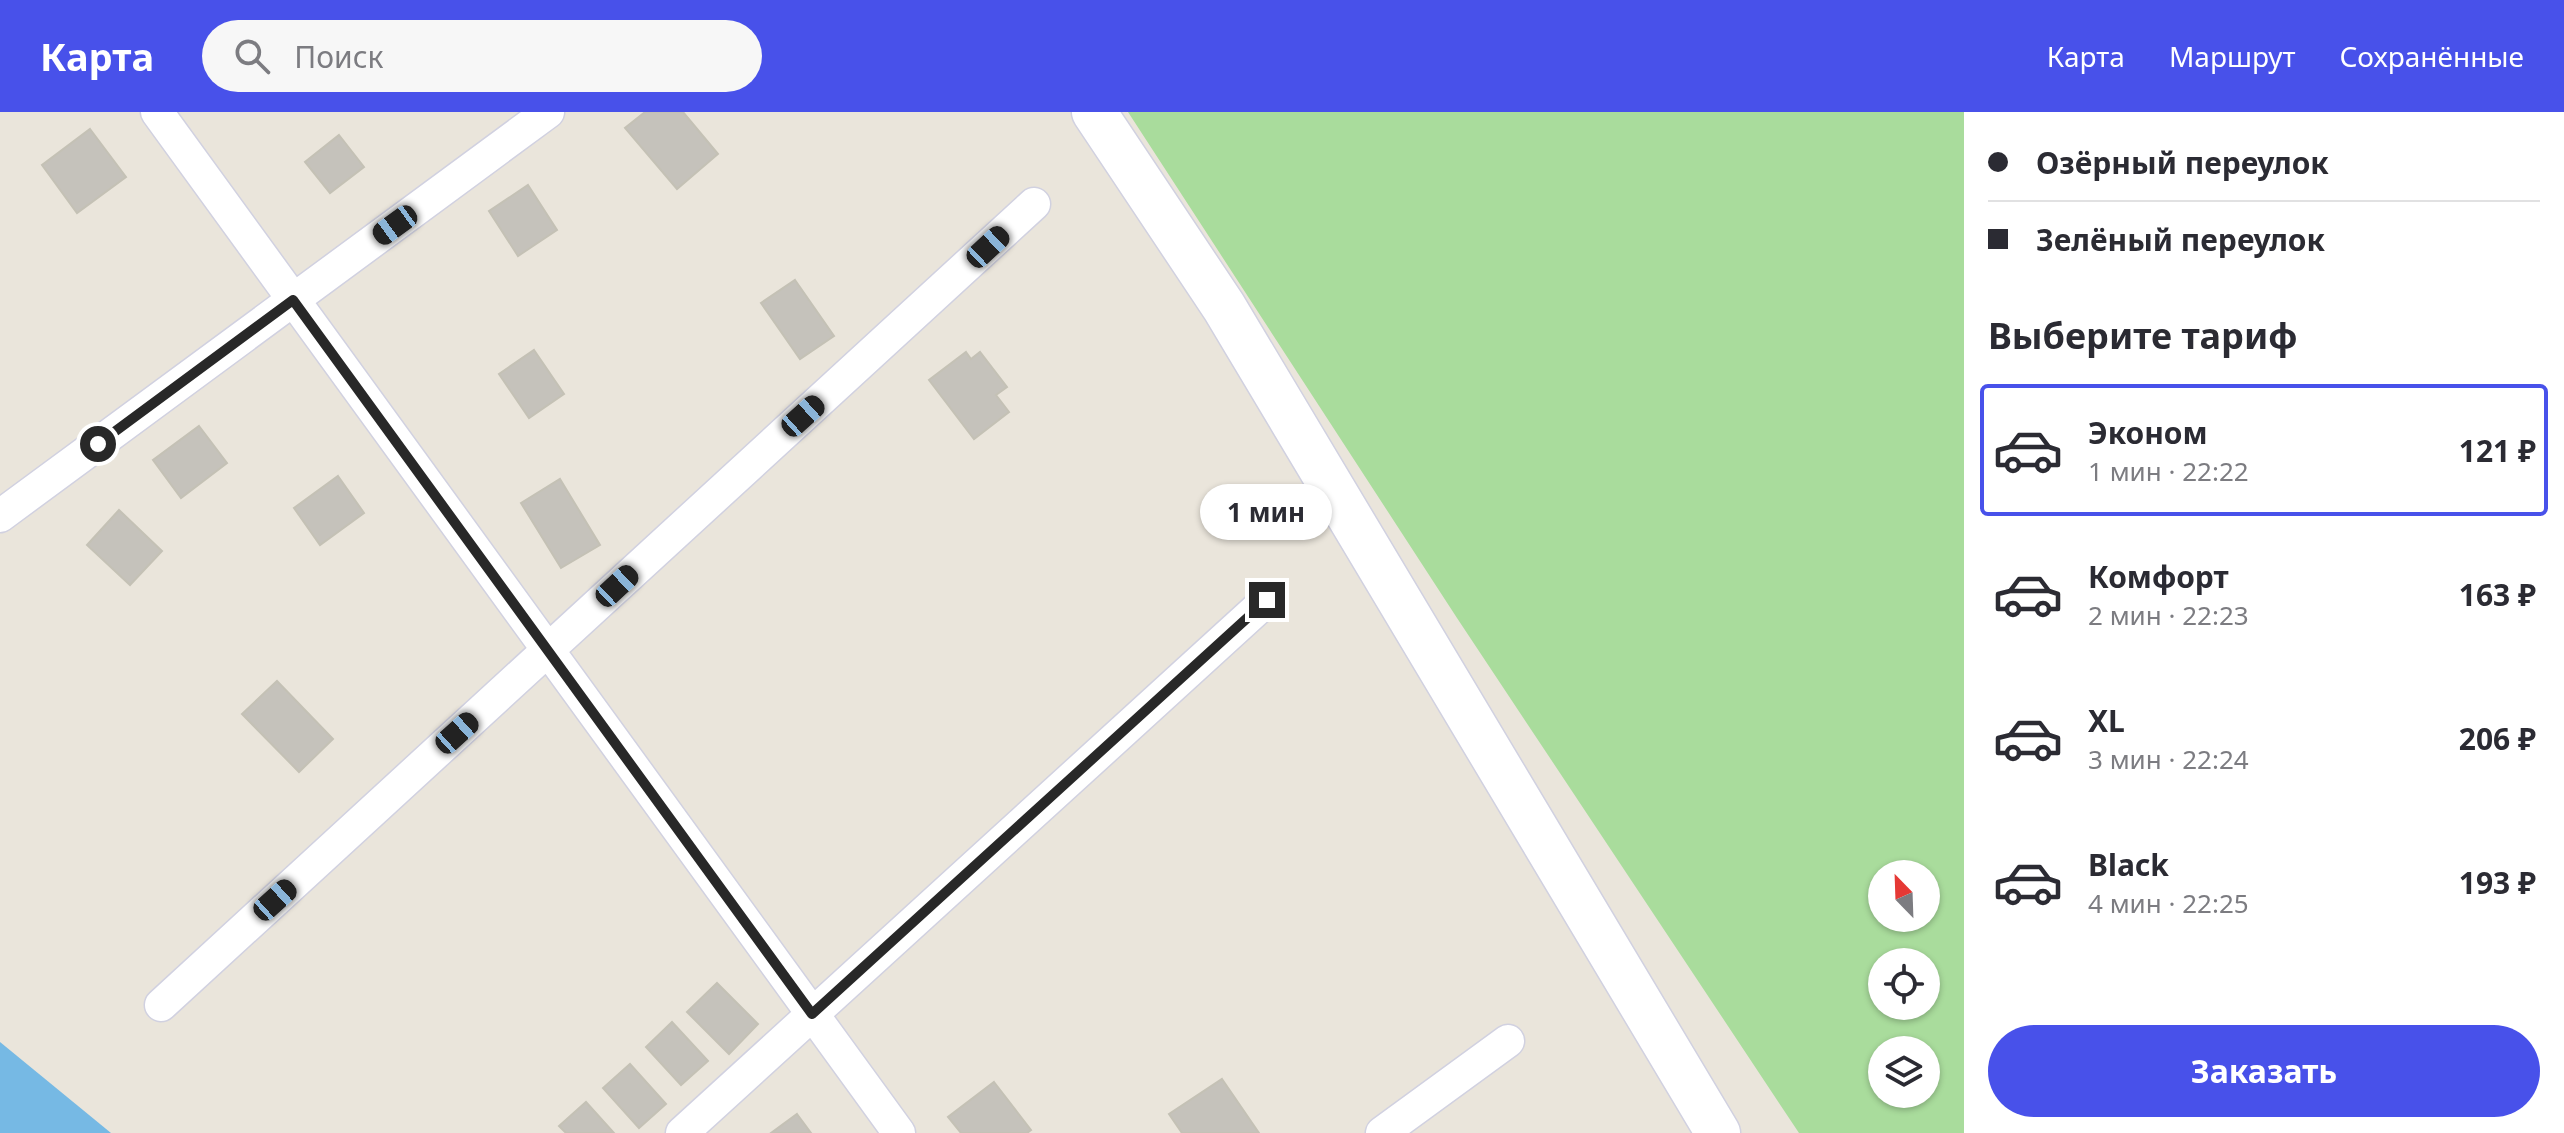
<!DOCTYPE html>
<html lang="ru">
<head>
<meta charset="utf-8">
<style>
	:root { --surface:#fff; --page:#f7f7f7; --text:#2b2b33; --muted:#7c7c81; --line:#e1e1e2; --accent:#4851ea }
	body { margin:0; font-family:"Noto Sans",sans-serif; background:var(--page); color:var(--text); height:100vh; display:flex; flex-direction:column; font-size:30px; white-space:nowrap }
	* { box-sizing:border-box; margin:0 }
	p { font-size:26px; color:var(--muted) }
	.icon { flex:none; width:44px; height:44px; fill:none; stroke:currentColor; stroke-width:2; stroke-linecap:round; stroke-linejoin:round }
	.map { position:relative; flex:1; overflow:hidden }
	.sheet { display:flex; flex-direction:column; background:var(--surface); width:600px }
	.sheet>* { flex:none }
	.banner { display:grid; align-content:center; height:176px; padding:0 24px; background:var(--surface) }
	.needle { width:52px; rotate:337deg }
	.tools { position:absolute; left:1868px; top:748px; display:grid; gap:16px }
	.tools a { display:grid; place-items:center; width:72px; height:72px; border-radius:50%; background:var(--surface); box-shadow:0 2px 6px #0004; font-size:40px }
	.end { position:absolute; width:36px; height:36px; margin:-18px; border:10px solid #282828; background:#fff; box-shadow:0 0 0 4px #fff }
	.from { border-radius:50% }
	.bubble { position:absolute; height:56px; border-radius:28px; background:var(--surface); box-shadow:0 2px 6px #0004; font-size:26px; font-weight:700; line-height:56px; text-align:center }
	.car { position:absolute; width:24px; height:48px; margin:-24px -12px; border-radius:10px; box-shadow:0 0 6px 2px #0007; background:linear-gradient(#222 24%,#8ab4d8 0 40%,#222 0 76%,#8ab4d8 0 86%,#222 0) }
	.banner b { display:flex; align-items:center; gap:28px; height:76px; font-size:30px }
	.banner b+b { border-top:2px solid var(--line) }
	.banner i { width:20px; height:20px; background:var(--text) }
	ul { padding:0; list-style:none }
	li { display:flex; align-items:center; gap:24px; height:132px; margin:0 16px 12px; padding:0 8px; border:4px solid transparent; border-radius:8px }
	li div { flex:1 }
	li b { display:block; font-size:30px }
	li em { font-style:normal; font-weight:700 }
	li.on { border-color:var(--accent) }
	li>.icon { width:72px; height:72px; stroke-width:1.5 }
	h2 { padding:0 24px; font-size:36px; line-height:96px }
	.action { display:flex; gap:16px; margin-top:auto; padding:16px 24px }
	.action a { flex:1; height:92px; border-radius:48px; background:var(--accent); color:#fff; font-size:32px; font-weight:700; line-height:92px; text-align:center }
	header { display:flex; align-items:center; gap:48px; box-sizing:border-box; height:112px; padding:0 40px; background:var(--accent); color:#fff }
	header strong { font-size:38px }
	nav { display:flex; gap:44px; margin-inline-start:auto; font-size:28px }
	.search { width:560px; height:72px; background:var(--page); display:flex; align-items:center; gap:20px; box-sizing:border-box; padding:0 28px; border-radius:44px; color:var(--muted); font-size:30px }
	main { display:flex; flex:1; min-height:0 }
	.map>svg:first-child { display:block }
</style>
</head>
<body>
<header>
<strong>Карта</strong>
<div class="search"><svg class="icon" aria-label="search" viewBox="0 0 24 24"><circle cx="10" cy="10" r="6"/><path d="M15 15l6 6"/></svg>Поиск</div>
<nav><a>Карта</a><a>Маршрут</a><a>Сохранённые</a></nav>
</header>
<main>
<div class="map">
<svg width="1964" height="1021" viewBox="0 0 1964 1021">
	<rect width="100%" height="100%" fill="#eae5db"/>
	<path fill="#a9dc9c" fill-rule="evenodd" d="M1128 0H1964V1021H1799L1457 506ZM1882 762H1926V806H1882ZM1882 850H1926V894H1882ZM1882 938H1926V982H1882Z"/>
	<path fill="#76b9e4" d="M0 930 111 1021H0Z"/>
	<path fill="#c5c2bb" stroke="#c4c1b5" stroke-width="2" d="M645 0H683L718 42 677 77 625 16Z
		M90 17 126 65 77 101 42 53Z
		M339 23 364 55 330 81 305 50Z
		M528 73 557 118 518 144 489 99Z
		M795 168 834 224 800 247 761 191Z
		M534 238 564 282 529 306 499 262Z
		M966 240 971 247 980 240 1007 275 996 283 1009 300 974 327 929 268Z
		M199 314 227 351 181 386 153 348Z
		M338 364 364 401 320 433 294 396Z
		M560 367 600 433 561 456 521 391Z
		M119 398 162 439 130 473 87 433Z
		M277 569 333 627 299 660 242 602Z
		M717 871 758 912 729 942 687 900Z
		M672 910 708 949 681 973 646 935Z
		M630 952 666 992 639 1016 603 976Z
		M1222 967 1259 1021H1182L1169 1002Z
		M994 970 1031 1018 1027 1021H961L948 1005Z
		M586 990 614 1021H566L559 1014Z
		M797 1002 811 1021H771Z"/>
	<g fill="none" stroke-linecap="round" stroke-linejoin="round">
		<defs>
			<path id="minor" d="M157 0 899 1021
				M0 404 548 0
				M161 893 1034 92
				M682 1021 1267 488
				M1382 1021 1508 929"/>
			<path id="secondary" d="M1094 0 1224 195 1718 1021"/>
		</defs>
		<use href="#minor" stroke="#d1d1e0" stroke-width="35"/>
		<use href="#secondary" stroke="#d1d1e0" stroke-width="47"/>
		<use href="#minor" stroke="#fff" stroke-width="32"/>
		<use href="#secondary" stroke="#fff" stroke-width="44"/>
	</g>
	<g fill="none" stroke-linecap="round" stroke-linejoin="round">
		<path stroke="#282828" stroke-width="10" d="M98 332 293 188 812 902 1267 488"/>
	</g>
</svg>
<div class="tools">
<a><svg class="needle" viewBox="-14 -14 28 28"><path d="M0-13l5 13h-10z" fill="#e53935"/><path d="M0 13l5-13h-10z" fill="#7c7c81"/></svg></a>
<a><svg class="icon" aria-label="locate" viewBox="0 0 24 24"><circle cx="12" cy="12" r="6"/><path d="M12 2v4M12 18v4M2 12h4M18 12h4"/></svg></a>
<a><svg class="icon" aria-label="layers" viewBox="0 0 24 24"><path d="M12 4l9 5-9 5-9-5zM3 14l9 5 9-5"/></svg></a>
</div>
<i class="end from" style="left:98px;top:332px"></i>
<i class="end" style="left:1267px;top:488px"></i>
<div class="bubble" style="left:1200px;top:372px;width:132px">1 мин</div>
<i class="car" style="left:395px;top:113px;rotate:234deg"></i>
<i class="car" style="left:988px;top:135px;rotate:47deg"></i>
<i class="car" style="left:803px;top:304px;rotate:48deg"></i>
<i class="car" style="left:617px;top:474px;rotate:47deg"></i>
<i class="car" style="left:457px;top:621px;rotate:48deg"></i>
<i class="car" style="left:275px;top:788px;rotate:48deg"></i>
</div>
<section class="sheet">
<div class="banner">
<b><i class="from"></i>Озёрный переулок</b>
<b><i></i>Зелёный переулок</b>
</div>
<h2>Выберите тариф</h2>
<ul>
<li class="on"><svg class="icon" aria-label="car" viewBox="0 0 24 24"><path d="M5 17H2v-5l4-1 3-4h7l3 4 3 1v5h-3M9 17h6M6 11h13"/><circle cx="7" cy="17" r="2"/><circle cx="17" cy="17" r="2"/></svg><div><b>Эконом</b><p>1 мин · 22:22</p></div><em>121 ₽</em></li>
<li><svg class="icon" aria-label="car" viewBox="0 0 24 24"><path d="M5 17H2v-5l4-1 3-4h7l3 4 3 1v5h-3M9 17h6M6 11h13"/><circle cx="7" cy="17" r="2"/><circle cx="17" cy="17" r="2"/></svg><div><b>Комфорт</b><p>2 мин · 22:23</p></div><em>163 ₽</em></li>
<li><svg class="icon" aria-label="car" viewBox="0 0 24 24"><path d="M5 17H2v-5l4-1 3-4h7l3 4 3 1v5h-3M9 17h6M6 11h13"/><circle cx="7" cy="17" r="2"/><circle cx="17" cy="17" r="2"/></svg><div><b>XL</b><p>3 мин · 22:24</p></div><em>206 ₽</em></li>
<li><svg class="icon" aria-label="car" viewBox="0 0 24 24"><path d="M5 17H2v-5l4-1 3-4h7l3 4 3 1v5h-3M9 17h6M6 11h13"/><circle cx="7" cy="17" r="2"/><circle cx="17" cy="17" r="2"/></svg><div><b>Black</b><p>4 мин · 22:25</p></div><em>193 ₽</em></li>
</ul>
<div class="action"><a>Заказать</a></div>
</section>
</main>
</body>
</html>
